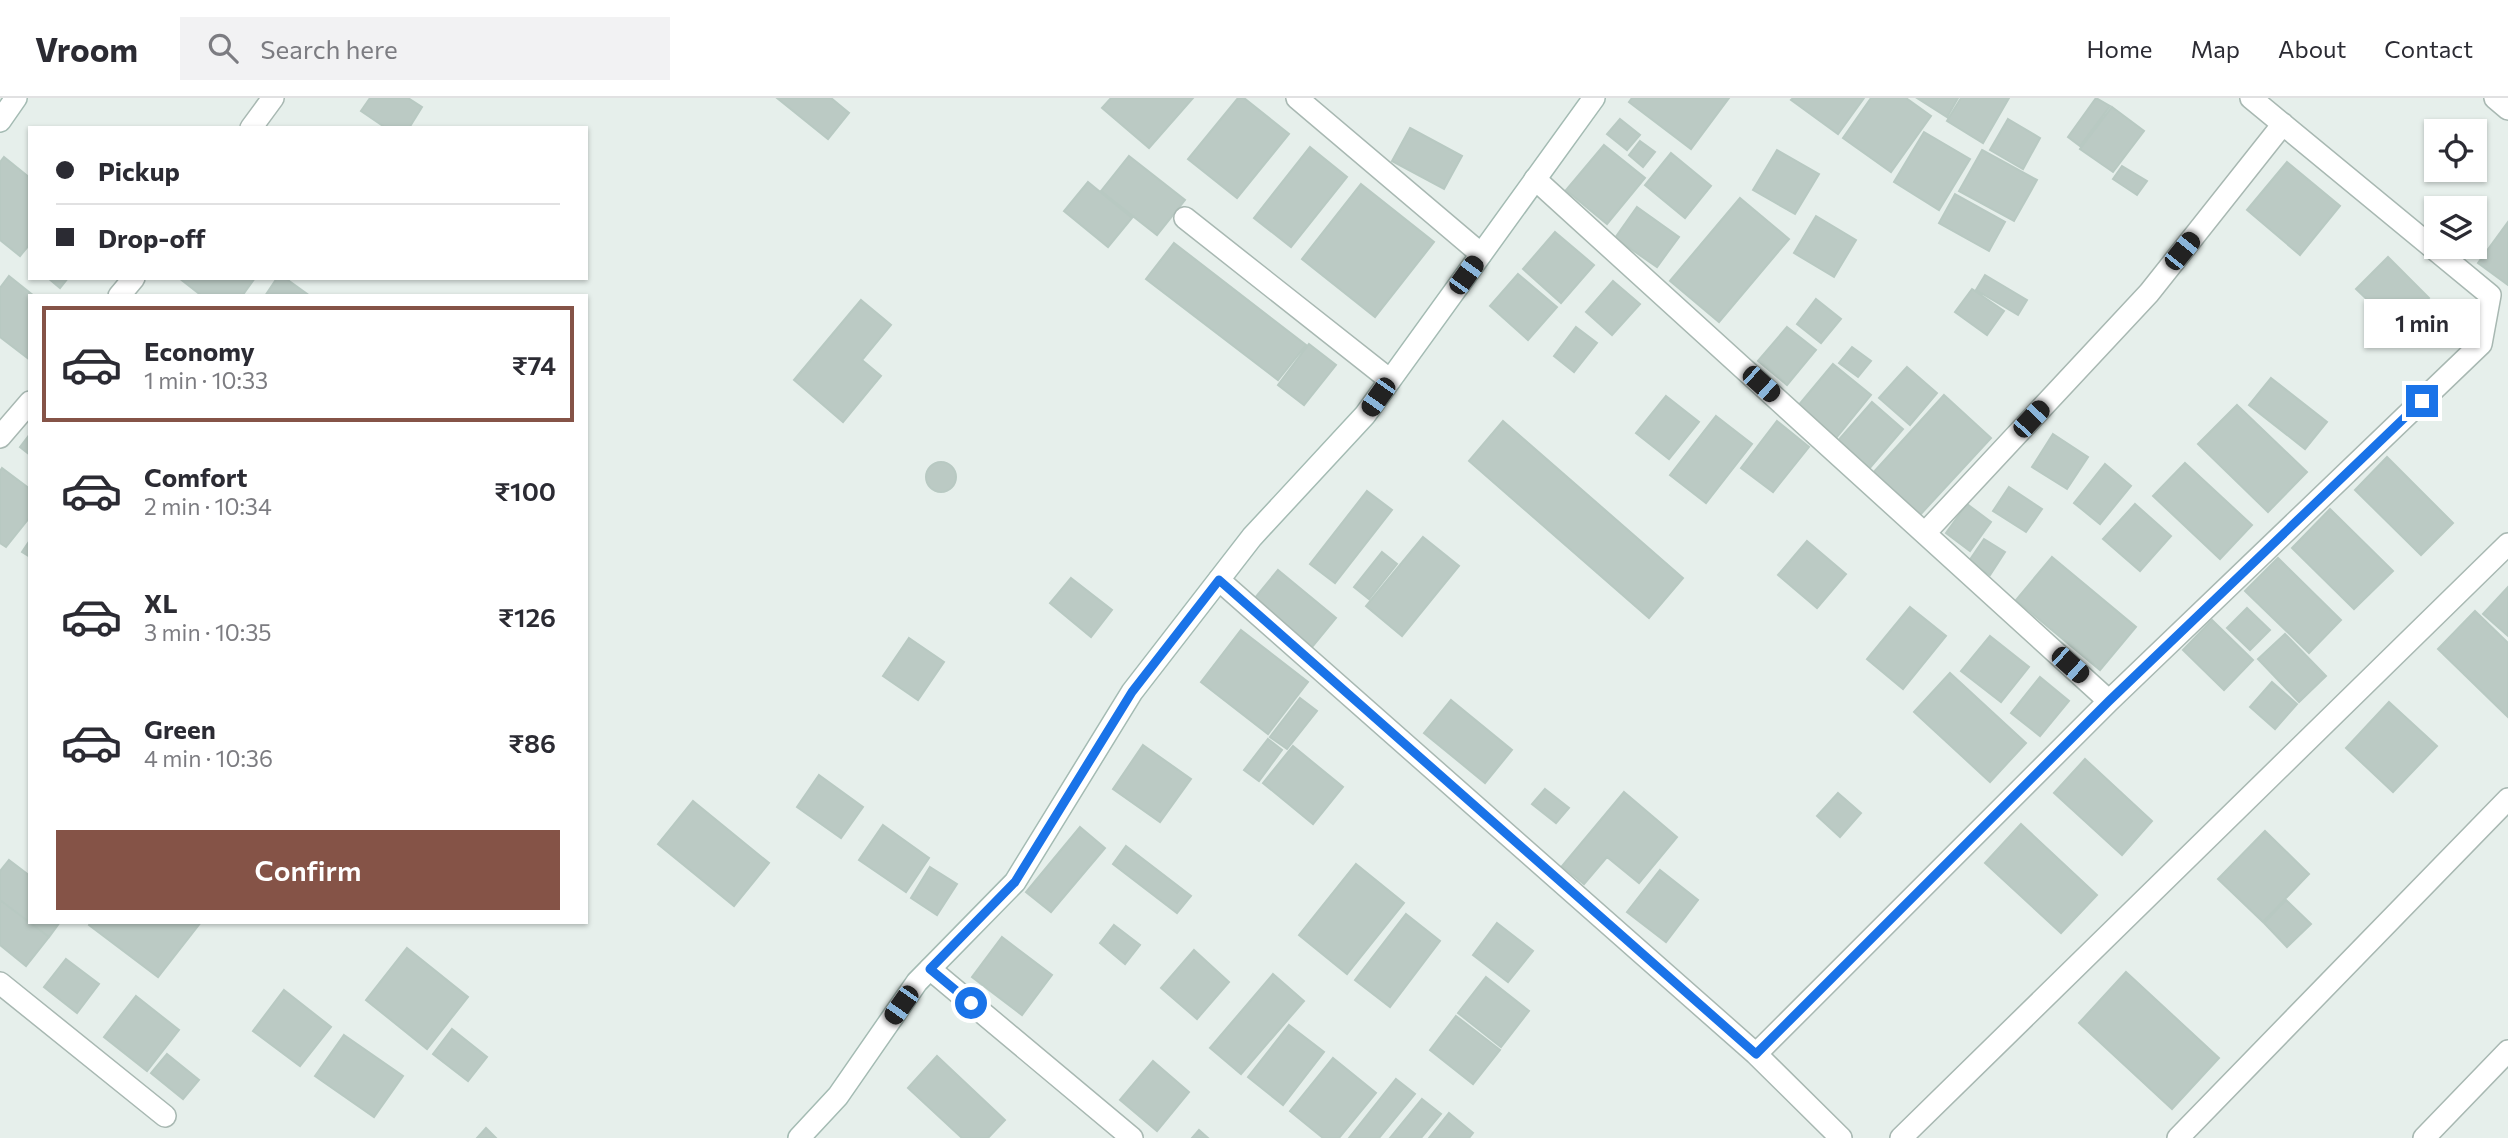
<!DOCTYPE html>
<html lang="en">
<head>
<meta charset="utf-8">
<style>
	:root { --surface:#fff; --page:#f2f2f3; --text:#2b2b33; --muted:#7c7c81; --line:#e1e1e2; --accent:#855347 }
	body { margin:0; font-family:Commissioner,sans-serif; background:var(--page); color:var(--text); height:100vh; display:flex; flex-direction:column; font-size:26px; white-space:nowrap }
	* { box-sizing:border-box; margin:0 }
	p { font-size:23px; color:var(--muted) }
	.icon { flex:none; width:38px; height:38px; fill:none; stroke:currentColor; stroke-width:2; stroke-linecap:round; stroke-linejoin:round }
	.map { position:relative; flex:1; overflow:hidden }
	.sheet { position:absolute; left:28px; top:196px; width:560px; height:630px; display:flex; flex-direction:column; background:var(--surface); border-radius:0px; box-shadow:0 2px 5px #0004 }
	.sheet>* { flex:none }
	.guide { position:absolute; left:28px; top:28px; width:560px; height:154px; border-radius:0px; box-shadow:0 2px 5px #0004; display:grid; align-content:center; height:154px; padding:0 28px; background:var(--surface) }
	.controls { position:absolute; left:2424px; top:21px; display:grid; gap:14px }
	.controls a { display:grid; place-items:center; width:63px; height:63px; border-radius:0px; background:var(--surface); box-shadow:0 2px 5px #0004; font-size:35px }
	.end { position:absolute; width:32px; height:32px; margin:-16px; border:9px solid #1a73e8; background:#fff; box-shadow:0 0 0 4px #fff }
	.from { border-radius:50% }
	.bubble { position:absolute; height:49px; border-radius:0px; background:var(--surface); box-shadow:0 2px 5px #0004; font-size:23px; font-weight:600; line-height:49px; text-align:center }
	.car { position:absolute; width:21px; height:42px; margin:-21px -10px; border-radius:9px; box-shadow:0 0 5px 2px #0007; background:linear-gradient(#222 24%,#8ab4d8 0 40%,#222 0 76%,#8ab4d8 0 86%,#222 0) }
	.guide b { display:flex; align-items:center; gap:24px; height:66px; font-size:26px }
	.guide b+b { border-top:2px solid var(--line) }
	.guide i { width:18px; height:18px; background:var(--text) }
	ul { padding:12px 0 0; list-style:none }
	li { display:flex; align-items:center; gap:21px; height:116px; margin:0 14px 10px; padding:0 14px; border:4px solid transparent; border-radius:0px }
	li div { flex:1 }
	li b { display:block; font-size:26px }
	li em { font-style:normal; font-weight:600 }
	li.selected { border-color:var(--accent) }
	li>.icon { width:63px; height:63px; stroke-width:1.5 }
	.primary-button { display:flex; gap:14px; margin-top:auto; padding:14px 28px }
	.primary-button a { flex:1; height:80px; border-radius:0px; background:var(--accent); color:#fff; font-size:28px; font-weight:600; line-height:80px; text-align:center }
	header { display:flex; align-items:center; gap:42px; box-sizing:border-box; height:98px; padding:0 35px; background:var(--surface); border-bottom:2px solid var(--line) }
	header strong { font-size:33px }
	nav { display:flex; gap:38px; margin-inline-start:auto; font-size:24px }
	.search { width:490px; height:63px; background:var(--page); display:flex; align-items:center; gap:18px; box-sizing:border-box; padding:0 24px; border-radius:0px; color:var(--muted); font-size:26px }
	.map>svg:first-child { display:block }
</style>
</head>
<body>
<header>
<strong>Vroom</strong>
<div class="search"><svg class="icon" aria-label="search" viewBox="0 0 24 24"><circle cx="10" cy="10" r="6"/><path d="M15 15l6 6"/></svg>Search here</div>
<nav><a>Home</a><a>Map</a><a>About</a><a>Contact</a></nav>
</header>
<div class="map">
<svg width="2508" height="1040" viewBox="0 0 2508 1040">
	<rect width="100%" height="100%" fill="#e6efeb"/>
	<path fill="#bbcac4" stroke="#b8c9c2" stroke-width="2" d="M370 0H408L422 9 409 30H386L361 13Z
		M777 0H831L849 15 828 41Z
		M1111 0H1193L1149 50 1102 10Z
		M1238 0H1244L1289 36 1237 100 1188 61Z
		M1632 0H1729L1691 51 1629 4Z
		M1793 0H1864L1838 36 1791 2Z
		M1871 0H1906L1931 18 1891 74 1843 40Z
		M1917 0H1958L1947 19Z
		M1961 0H2009L1983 45 1947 23Z
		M2096 0 2110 8 2080 48 2068 39Z
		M2112 9 2144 33 2113 74 2080 51Z
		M1620 21 1640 37 1627 52 1607 36Z
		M2008 21 2040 40 2023 71 1990 52Z
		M1410 30 1462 58 1444 91 1392 63Z
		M1924 34 1970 61 1939 112 1894 84Z
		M1640 43 1655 54 1643 69 1629 57Z
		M1604 47 1645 80 1607 126 1566 92Z
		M1310 49 1347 79 1291 149 1254 120Z
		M1777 52 1819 76 1795 116 1753 92Z
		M1982 52 2037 82 2014 123 1959 93Z
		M1671 55 1711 88 1685 120 1645 87Z
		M1129 58 1185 102 1157 137 1101 93Z
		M4 59 30 80V146L20 158 0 142V64Z
		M2287 64 2340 108 2300 157 2247 112Z
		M2122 68 2147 83 2137 97 2113 81Z
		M1088 84 1132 120 1108 149 1064 113Z
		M1361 86 1434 144 1375 219 1302 161Z
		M1955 96 2005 124 1989 153 1939 125Z
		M1740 100 1789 141 1719 224 1670 183Z
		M1637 109 1679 139 1657 169 1615 140Z
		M1816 118 1856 142 1834 179 1794 155Z
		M2508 124V187L2478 165Z
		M1555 134 1594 167 1561 205 1523 171Z
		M1174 145 1306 247 1278 282 1146 181Z
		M2388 159 2429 200 2398 231 2356 191Z
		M1518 176 1557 209 1528 242 1490 208Z
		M1985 177 2027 202 2018 217 1976 192Z
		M9 178 34 198H30V262L0 239V190Z
		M48 180H68L60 190Z
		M179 180H255L242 198H202Z
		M277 180H285L310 198H265Z
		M1613 183 1640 206 1612 237 1586 214Z
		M1972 191 2004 213 1987 237 1955 214Z
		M1816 201 1841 221 1821 245 1797 226Z
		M861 202 891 227 862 262 881 278 843 324 794 282Z
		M1576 229 1597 245 1574 274 1554 258Z
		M1787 229 1816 252 1787 287 1758 263Z
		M1309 246 1336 267 1304 307 1278 287Z
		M1852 249 1871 263 1858 279 1839 265Z
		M1833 266 1871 297 1836 340 1798 308Z
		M1907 269 1937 295 1910 327 1879 300Z
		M2271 280 2327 324 2305 351 2249 307Z
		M1944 297 1991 340 1919 418 1872 376Z
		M1666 298 1699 324 1669 361 1636 335Z
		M1872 304 1903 331 1868 372 1836 345Z
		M2237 307 2307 374 2268 414 2198 346Z
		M1716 318 1752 346 1706 405 1670 377Z
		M1503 323 1683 480 1649 520 1469 363Z
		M1777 323 1809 349 1773 394 1741 370Z
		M30 336V357L20 349Z
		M2053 336 2088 359 2067 391 2032 369Z
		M2387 359 2453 425 2421 457 2355 392Z
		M926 379a15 15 0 1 1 30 0a15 15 0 1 1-30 0Z
		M2185 365 2252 427 2220 461 2153 398Z
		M2105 366 2131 388 2100 426 2074 405Z
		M2 370 30 391V419L6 449 0 445V373Z
		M2009 389 2042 411 2026 434 1993 413Z
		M1367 393 1392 412 1335 485 1310 466Z
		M1967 406 1991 424 1970 453 1946 435Z
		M2135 406 2171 438 2140 473 2103 441Z
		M2330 411 2393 473 2354 511 2292 450Z
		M1423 439 1459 468 1402 538 1366 508Z
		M1984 441 2005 454 1990 477 1969 463Z
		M30 442V459L22 454Z
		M1807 443 1846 476 1817 510 1778 477Z
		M1382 454 1397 466 1369 501 1354 489Z
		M2052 459 2136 529 2100 572 2016 502Z
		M2278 460 2341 522 2309 555 2245 493Z
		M1278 472 1336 520 1312 549 1254 501Z
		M1071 480 1112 512 1091 539 1050 505Z
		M2508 489V538L2483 516Z
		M1910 509 1946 538 1903 591 1867 561Z
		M2247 510 2270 532 2250 552 2227 530Z
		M2475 513 2508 545V619L2438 551Z
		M2212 522 2253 562 2224 592 2183 552Z
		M1241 532 1308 584 1268 636 1201 584Z
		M2285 536 2326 578 2299 604 2258 561Z
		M1990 538 2029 569 2001 604 1961 573Z
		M909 540 944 564 918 602 883 578Z
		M1950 575 2026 645 1990 684 1914 614Z
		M2040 579 2069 603 2040 638 2011 615Z
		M2272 584 2297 606 2275 631 2250 609Z
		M1300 600 1317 613 1287 651 1270 639Z
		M1451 602 1512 652 1485 685 1424 635Z
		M2389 604 2437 648 2393 694 2346 650Z
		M1268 641 1282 652 1259 683 1244 672Z
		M1143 647 1191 681 1160 724 1113 691Z
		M1293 648 1343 689 1313 726 1263 685Z
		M2085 661 2152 723 2122 757 2054 695Z
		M819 677 863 709 841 740 797 709Z
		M1545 691 1569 710 1556 725 1532 706Z
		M1624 694 1677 739 1639 785 1607 759 1584 786 1562 768Z
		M1838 695 1861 715 1840 739 1817 718Z
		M693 703 769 765 734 808 658 746Z
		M2021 726 2097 797 2061 835 1985 765Z
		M883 727 929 760 906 794 859 762Z
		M1080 729 1105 750 1051 814 1026 794Z
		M2265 733 2309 776 2263 824 2218 781Z
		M1126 748 1191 798 1177 815 1113 766Z
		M9 762 30 778V824H60L49 839 0 802V773Z
		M1356 766 1404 805 1347 876 1299 837Z
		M930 769 957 786 937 817 911 800Z
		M1660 772 1698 802 1666 844 1627 814Z
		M0 802 49 839 26 868 0 847Z
		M2286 802 2311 826 2287 849 2264 825Z
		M1406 816 1440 843 1390 909 1355 882Z
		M91 824H201L158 879 89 827Z
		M1497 825 1533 853 1508 884 1473 857Z
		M1114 827 1140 847 1125 866 1100 845Z
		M1002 839 1052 877 1022 917 972 879Z
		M407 850 468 899 427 951 366 902Z
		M1194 852 1229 884 1197 921 1161 890Z
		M66 861 99 886 77 915 44 889Z
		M2126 874 2219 960 2172 1011 2079 925Z
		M1273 876 1304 903 1241 976 1210 950Z
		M1486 879 1529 913 1501 949 1458 915Z
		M284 892 331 929 300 968 253 933Z
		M136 898 179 932 147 973 104 939Z
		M1456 918 1500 952 1473 986 1430 952Z
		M1289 927 1324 954 1283 1007 1248 979Z
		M452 931 487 959 468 983 433 956Z
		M344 937 403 978 374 1019 315 978Z
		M167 956 199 982 183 1001 151 975Z
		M937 958 1005 1022 988 1040H962L908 990Z
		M1333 960 1376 995 1339 1040H1323L1290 1013Z
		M1153 963 1189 994 1157 1033 1120 1002Z
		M1396 981 1415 996 1379 1040H1349Z
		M1422 1001 1441 1016 1421 1040H1390Z
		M1449 1015 1473 1035 1469 1040H1429Z
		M486 1030 496 1040H477Z
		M1199 1032 1208 1040H1192Z"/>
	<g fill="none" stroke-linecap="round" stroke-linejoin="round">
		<defs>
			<path id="street" d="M1297 0 1481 156
				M2495 0 2508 11
				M251 30 273 0
				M1535 81 2109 603
				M1185 120 1390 282
				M119 198 134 180
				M0 339 30 304
				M1925 435 2149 195 2283 26
				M1219 482 1756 956
				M930 871 1132 1040
				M0 885 165 1018
				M1841 1040 1756 956 2109 603 2481 246 2490 197 2251 0
				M1901 1040 2508 446
				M2178 1040 2508 701
				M2424 1040 2508 953"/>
			<path id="secondary" d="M0 23 16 0
				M799 1040 838 998 917 884 1015 784 1132 594 1252 439 1365 317 1594 0"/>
		</defs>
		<use href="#street" stroke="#a8b8b2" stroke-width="24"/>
		<use href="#secondary" stroke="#a4bbb3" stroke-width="24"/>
		<use href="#street" stroke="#fff" stroke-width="21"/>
		<use href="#secondary" stroke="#fff" stroke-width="21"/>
	</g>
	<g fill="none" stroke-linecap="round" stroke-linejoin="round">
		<path stroke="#1a73e8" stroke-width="9" d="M971 905 930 871 1015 784 1132 594 1219 482 1756 956 2109 603 2422 303"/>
	</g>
</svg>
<div class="controls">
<a><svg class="icon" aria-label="locate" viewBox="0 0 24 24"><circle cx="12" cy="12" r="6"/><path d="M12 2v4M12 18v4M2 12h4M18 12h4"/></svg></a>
<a><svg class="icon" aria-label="layers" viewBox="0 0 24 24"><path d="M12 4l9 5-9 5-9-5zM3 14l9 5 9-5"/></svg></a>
</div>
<i class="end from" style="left:971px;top:905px"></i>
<i class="end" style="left:2422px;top:303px"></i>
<div class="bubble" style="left:2364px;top:201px;width:116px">1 min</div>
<i class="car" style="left:2182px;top:153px;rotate:39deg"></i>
<i class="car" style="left:1466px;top:177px;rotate:36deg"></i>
<i class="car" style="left:1761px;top:286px;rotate:132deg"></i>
<i class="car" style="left:1378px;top:299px;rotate:215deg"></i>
<i class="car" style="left:2031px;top:321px;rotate:43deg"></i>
<i class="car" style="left:2070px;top:567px;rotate:132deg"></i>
<i class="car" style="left:901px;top:907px;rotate:215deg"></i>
<div class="guide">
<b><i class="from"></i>Pickup</b>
<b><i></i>Drop-off</b>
</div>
<section class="sheet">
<ul>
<li class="selected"><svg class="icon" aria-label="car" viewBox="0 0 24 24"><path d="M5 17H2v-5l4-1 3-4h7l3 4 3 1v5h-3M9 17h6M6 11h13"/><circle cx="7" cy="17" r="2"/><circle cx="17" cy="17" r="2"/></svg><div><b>Economy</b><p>1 min · 10:33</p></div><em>₹74</em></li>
<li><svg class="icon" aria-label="car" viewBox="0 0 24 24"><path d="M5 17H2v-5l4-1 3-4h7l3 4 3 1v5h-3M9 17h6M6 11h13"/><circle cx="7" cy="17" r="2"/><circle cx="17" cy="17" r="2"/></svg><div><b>Comfort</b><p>2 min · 10:34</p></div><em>₹100</em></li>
<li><svg class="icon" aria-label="car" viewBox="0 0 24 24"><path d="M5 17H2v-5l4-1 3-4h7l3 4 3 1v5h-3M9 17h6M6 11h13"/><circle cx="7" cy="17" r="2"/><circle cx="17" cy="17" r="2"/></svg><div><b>XL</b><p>3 min · 10:35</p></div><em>₹126</em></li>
<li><svg class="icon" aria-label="car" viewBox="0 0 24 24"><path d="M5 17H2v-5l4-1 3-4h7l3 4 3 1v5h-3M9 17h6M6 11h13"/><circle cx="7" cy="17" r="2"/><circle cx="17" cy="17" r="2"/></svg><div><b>Green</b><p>4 min · 10:36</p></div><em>₹86</em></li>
</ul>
<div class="primary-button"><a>Confirm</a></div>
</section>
</div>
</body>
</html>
